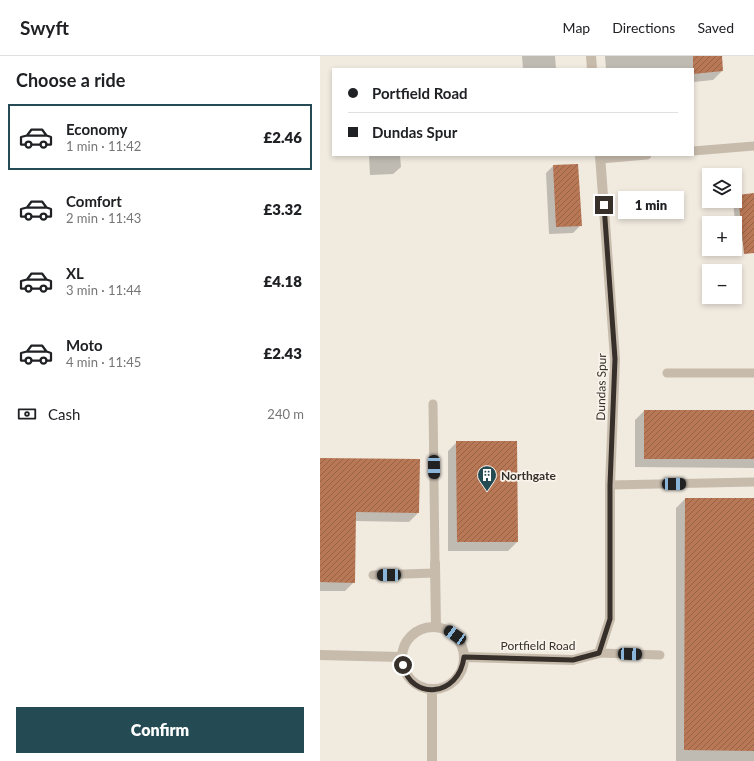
<!DOCTYPE html>
<html lang="en">
<head>
<meta charset="utf-8">
<style>
	:root { --surface:#fff; --page:#f6f6f6; --text:#202124; --muted:#757577; --line:#e0e0e0; --accent:#244b53 }
	body { margin:0; font-family:Lato,sans-serif; background:var(--page); color:var(--text); height:100vh; display:flex; flex-direction:column; font-size:15px; white-space:nowrap }
	* { box-sizing:border-box; margin:0 }
	p { font-size:13px; color:var(--muted) }
	.icon { flex:none; width:22px; height:22px; fill:none; stroke:currentColor; stroke-width:2; stroke-linecap:round; stroke-linejoin:round }
	.map { position:relative; flex:1; overflow:hidden }
	.sheet { display:flex; flex-direction:column; background:var(--surface); width:320px }
	.sheet>* { flex:none }
	.top-card { position:absolute; left:12px; top:12px; width:362px; height:88px; border-radius:0px; box-shadow:0 2px 6px #0003; display:grid; align-content:center; height:88px; padding:0 16px; background:var(--surface) }
	.tools { position:absolute; left:382px; top:112px; display:grid; gap:8px }
	.tools a { display:grid; place-items:center; width:40px; height:40px; border-radius:0px; background:var(--surface); box-shadow:0 2px 6px #0003; font-size:20px }
	.end { position:absolute; width:18px; height:18px; margin:-9px; border:5px solid #362f2a; background:#fff; box-shadow:0 0 0 2px #fff }
	.from { border-radius:50% }
	.bubble { position:absolute; height:28px; border-radius:0px; background:var(--surface); box-shadow:0 2px 6px #0003; font-size:13px; font-weight:800; line-height:28px; text-align:center }
	.car { position:absolute; width:12px; height:24px; margin:-12px -6px; border-radius:5px; box-shadow:0 0 3px 1px #0007; background:linear-gradient(#222 24%,#8ab4d8 0 40%,#222 0 76%,#8ab4d8 0 86%,#222 0) }
	.top-card b { display:flex; align-items:center; gap:14px; height:38px; font-size:15px }
	.top-card b+b { border-top:1px solid var(--line) }
	.top-card i { width:10px; height:10px; background:var(--text) }
	ul { padding:0; list-style:none }
	li { display:flex; align-items:center; gap:12px; height:66px; margin:0 8px 6px; padding:0 8px; border:2px solid transparent; border-radius:0px }
	li div { flex:1 }
	li b { display:block; font-size:15px }
	li em { font-style:normal; font-weight:800 }
	li.selected { border-color:var(--accent) }
	li>.icon { width:36px; height:36px; stroke-width:1.5 }
	h2 { padding:0 16px; font-size:18px; line-height:48px }
	.pay { display:flex; align-items:center; gap:10px; height:44px; padding:0 16px; font-size:15px }
	.pay p { margin-inline-start:auto }
	.primary-button { display:flex; gap:8px; margin-top:auto; padding:8px 16px }
	.primary-button a { flex:1; height:46px; border-radius:0px; background:var(--accent); color:#fff; font-size:16px; font-weight:800; line-height:46px; text-align:center }
	header { display:flex; align-items:center; gap:24px; box-sizing:border-box; height:56px; padding:0 20px; background:var(--surface); border-bottom:1px solid var(--line) }
	header strong { font-size:19px }
	nav { display:flex; gap:22px; margin-inline-start:auto; font-size:14px }
	main { display:flex; flex:1; min-height:0 }
	.map>svg:first-child { display:block }
</style>
</head>
<body>
<header>
<strong>Swyft</strong>
<nav><a>Map</a><a>Directions</a><a>Saved</a></nav>
</header>
<main>
<section class="sheet">
<h2>Choose a ride</h2>
<ul>
<li class="selected"><svg class="icon" aria-label="car" viewBox="0 0 24 24"><path d="M5 17H2v-5l4-1 3-4h7l3 4 3 1v5h-3M9 17h6M6 11h13"/><circle cx="7" cy="17" r="2"/><circle cx="17" cy="17" r="2"/></svg><div><b>Economy</b><p>1 min · 11:42</p></div><em>£2.46</em></li>
<li><svg class="icon" aria-label="car" viewBox="0 0 24 24"><path d="M5 17H2v-5l4-1 3-4h7l3 4 3 1v5h-3M9 17h6M6 11h13"/><circle cx="7" cy="17" r="2"/><circle cx="17" cy="17" r="2"/></svg><div><b>Comfort</b><p>2 min · 11:43</p></div><em>£3.32</em></li>
<li><svg class="icon" aria-label="car" viewBox="0 0 24 24"><path d="M5 17H2v-5l4-1 3-4h7l3 4 3 1v5h-3M9 17h6M6 11h13"/><circle cx="7" cy="17" r="2"/><circle cx="17" cy="17" r="2"/></svg><div><b>XL</b><p>3 min · 11:44</p></div><em>£4.18</em></li>
<li><svg class="icon" aria-label="car" viewBox="0 0 24 24"><path d="M5 17H2v-5l4-1 3-4h7l3 4 3 1v5h-3M9 17h6M6 11h13"/><circle cx="7" cy="17" r="2"/><circle cx="17" cy="17" r="2"/></svg><div><b>Moto</b><p>4 min · 11:45</p></div><em>£2.43</em></li>
</ul>
<div class="pay"><svg class="icon" aria-label="cash" viewBox="0 0 24 24"><path d="M3 7h18v10H3z"/><circle cx="12" cy="12" r="2"/></svg>Cash<p>240 m</p></div>
<div class="primary-button"><a>Confirm</a></div>
</section>
<div class="map">
<svg width="434" height="705" viewBox="0 0 434 705">
	<defs>
		<pattern id="building-hatch" width="6" height="6" patternUnits="userSpaceOnUse"><rect width="6" height="6" fill="#b87755"/><path d="M-1 1l2-2M0 6l6-6M5 7l2-2" fill="none" stroke="#966247"/></pattern>
	</defs>
	<rect width="100%" height="100%" fill="#f0eadf"/>
	<path fill="#0003" d="M202 0H235L236 13H203Z
		M285 0H401L402 15 393 24 373 26V13H286Z
		M49 99H80L81 111 73 118 50 119Z
		M233 110 261 169 253 177 229 178 226 117Z
		M434 138V184L417 186 413 145 418 140Z
		M324 355H434V412L315 411V364Z
		M137 386 197 486 188 495H128V395Z
		M0 403 98 457 89 466 35 465 34 526 25 535H0Z
		M365 443H434V705H356V452Z"/>
	<path fill="url(#building-hatch)" d="M373 0H402L403 15 373 18Z
		M258 108 262 170 236 171 233 109Z
		M434 137V197L424 198 418 139Z
		M324 354H434V403H324Z
		M136 385H197L198 486H137Z
		M0 402 100 403 99 457 36 456 35 527 0 526Z
		M365 442H434V695L364 694Z"/>
	<g fill="none" stroke-linecap="round" stroke-linejoin="round">
		<path stroke="#c7bbac" stroke-width="9" d="M373 95 434 90
			M280 103 327 99
			M347 317H434
			M113 348 115 507
			M290 429 434 426
			M53 519 115 517
			M279 597 340 599"/>
		<path stroke="#c7bbac" stroke-width="10" d="M271 0 272 13
			M115 507 116 570
			M82 602a31 31 0 1 1 62 0a31 31 0 1 1-62 0Z
			M0 599 81 601
			M145 601 253 604 279 597 290 563V429L295 303 280 99
			M112 634V705"/>
	</g>
	<g fill="none" stroke-linecap="round" stroke-linejoin="round">
		<path stroke="#362f2a" stroke-width="5" d="M83 609C91 645 139 641 144 601L253 604 279 597 290 563V429L295 303 284 149"/>
	</g>
	<defs>
		<symbol id="building-pin" viewBox="-11 -11 22 30"><path d="M0 17L-7.5 6A9.5 9.5 0 1 1 7.5 6Z" fill="#244b53" stroke="#f8f3eb"/><path d="M-4-6H4V6H1V3H-1V6H-4ZM-2.5-4.3h1.7v1.8h-1.7ZM.8-4.3h1.7v1.8H.8ZM-2.5-1h1.7V.8h-1.7ZM.8-1h1.7V.8H.8Z" fill="#fff"/></symbol>
	</defs>
	<g fill-rule="evenodd">
		<use href="#building-pin" x="156" y="408" width="22" height="30"/>
	</g>
	<g text-anchor="middle" dominant-baseline="central" stroke-width="3.5" stroke-linejoin="round" paint-order="stroke">
		<g font-size="12" fill="#362f2a" stroke="#f8f3eb">
			<text transform="translate(281 331) rotate(-89)">Dundas Spur</text>
			<text x="218" y="589">Portfield Road</text>
		</g>
		<g font-size="12" font-weight="bold" fill="#362f2a" stroke="#f8f3eb" text-anchor="start">
			<text x="181" y="419">Northgate</text>
		</g>
	</g>
</svg>
<div class="tools">
<a><svg class="icon" aria-label="layers" viewBox="0 0 24 24"><path d="M12 4l9 5-9 5-9-5zM3 14l9 5 9-5"/></svg></a>
<a>+</a>
<a>−</a>
</div>
<i class="end from" style="left:83px;top:609px"></i>
<i class="end" style="left:284px;top:149px"></i>
<div class="bubble" style="left:298px;top:135px;width:66px">1 min</div>
<i class="car" style="left:114px;top:411px;rotate:179deg"></i>
<i class="car" style="left:354px;top:428px;rotate:89deg"></i>
<i class="car" style="left:69px;top:519px;rotate:269deg"></i>
<i class="car" style="left:135px;top:579px;rotate:305deg"></i>
<i class="car" style="left:310px;top:598px;rotate:92deg"></i>
<div class="top-card">
<b><i class="from"></i>Portfield Road</b>
<b><i></i>Dundas Spur</b>
</div>
</div>
</main>
</body>
</html>
